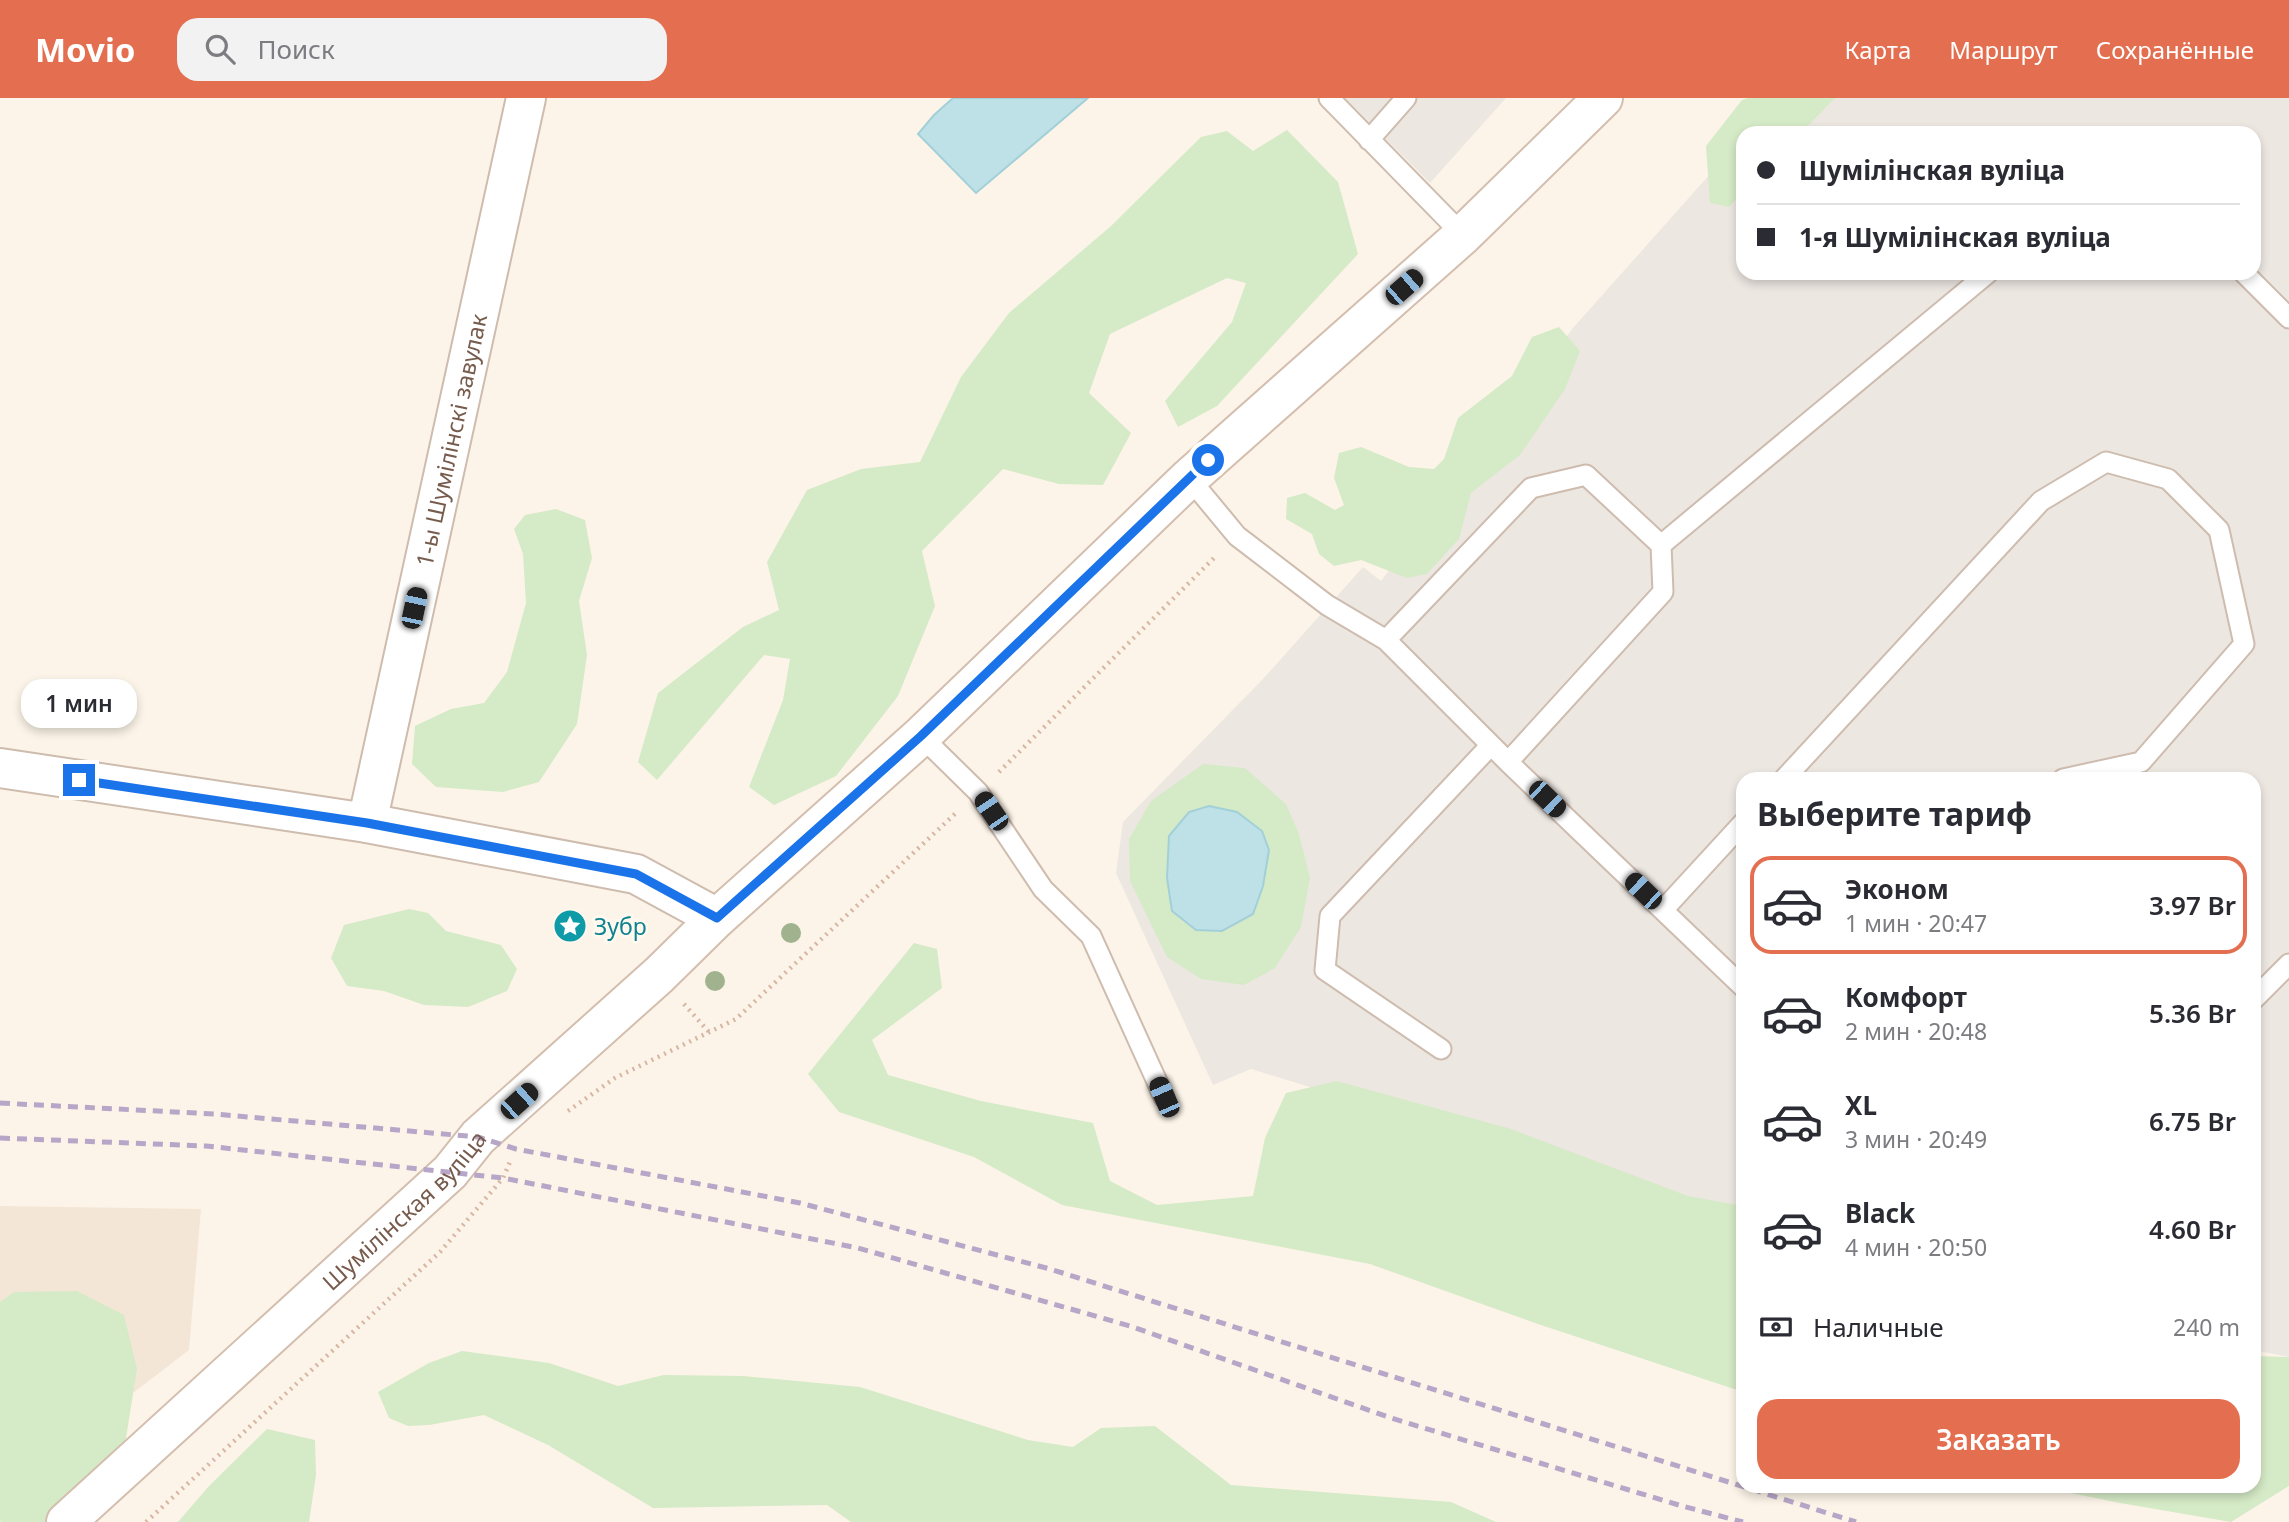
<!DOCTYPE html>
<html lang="ru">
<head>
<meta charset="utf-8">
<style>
	:root { --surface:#fff; --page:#f2f2f3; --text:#2b2b33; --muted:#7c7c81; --line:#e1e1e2; --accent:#e46f50 }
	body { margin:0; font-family:"Noto Sans",sans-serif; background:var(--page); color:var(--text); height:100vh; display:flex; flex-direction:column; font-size:26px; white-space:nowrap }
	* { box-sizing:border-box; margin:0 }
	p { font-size:23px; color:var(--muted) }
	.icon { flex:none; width:38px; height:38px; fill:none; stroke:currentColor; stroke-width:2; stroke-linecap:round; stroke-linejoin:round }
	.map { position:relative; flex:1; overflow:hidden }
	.sheet { position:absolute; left:1736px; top:674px; width:525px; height:721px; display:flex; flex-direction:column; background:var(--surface); border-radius:21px; box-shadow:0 4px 10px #0003 }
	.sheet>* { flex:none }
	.banner { position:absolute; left:1736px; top:28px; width:525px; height:154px; border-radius:21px; box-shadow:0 4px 10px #0003; display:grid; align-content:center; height:154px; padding:0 21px; background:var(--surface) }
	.end { position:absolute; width:32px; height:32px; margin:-16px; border:9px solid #1a73e8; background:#fff; box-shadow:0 0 0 4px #fff }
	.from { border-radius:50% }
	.bubble { position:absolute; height:49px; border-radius:21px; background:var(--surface); box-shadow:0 4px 10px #0003; font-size:23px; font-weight:600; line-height:49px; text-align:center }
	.car { position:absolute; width:21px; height:42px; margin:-21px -10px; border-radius:9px; box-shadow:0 0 5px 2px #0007; background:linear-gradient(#222 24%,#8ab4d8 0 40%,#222 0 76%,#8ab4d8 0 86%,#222 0) }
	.banner b { display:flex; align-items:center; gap:24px; height:66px; font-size:26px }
	.banner b+b { border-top:2px solid var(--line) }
	.banner i { width:18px; height:18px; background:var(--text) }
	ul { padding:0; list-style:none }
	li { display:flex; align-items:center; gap:21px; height:98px; margin:0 14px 10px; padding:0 7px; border:4px solid transparent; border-radius:21px }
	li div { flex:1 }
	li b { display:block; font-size:26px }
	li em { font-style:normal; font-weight:600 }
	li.selected { border-color:var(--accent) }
	li>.icon { width:63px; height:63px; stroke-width:1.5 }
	h2 { padding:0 21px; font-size:32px; line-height:84px }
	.pay { display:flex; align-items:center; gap:18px; height:77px; padding:0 21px; font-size:26px }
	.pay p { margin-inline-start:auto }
	.action { display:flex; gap:14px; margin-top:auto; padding:14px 21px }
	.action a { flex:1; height:80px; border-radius:21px; background:var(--accent); color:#fff; font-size:28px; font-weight:600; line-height:80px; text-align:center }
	header { display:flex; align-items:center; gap:42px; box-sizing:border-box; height:98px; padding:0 35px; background:var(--accent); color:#fff }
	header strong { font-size:33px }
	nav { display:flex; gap:38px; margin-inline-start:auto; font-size:24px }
	.search { width:490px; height:63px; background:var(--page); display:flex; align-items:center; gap:18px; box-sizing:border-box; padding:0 24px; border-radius:21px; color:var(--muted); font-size:26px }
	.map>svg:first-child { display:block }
</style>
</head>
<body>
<header>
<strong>Movio</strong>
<div class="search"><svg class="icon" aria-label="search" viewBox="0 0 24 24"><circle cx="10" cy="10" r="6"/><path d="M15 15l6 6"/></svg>Поиск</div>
<nav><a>Карта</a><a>Маршрут</a><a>Сохранённые</a></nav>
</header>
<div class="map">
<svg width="2289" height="1424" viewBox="0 0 2289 1424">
	<rect width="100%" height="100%" fill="#fcf4e8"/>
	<path fill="#f4e6d7" d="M0 1108 201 1111 189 1252 0 1397Z"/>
	<path fill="#ede7e2" d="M1345 0H1506L1430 85Z
		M1778 0H2289V1259L2254 1252V681H1743V1107L1729 1118 1251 971 1213 987 1116 775 1123 724 1263 581 1363 469 1381 483 1573 230 1743 39V175H2254V35H1746Z"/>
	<path fill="#d5eac6" d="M1748 0H1835L1801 35H1743V94L1729 109 1710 105 1706 48 1742 2Z
		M1287 32 1338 84 1358 156 1217 308 1178 329 1165 303 1232 224 1246 185 1227 180 1110 236 1089 295 1131 335 1103 387 1059 386 1003 371 922 453 935 508 898 598 836 678 774 707 749 689 783 602 790 561 764 557 657 682 638 664 658 595 743 529 779 512 767 464 807 392 861 371 920 364 961 279 1009 215 1110 129 1201 39 1227 33 1253 53Z
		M1559 229 1580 253 1565 291 1520 357 1471 395 1459 441 1427 476 1407 480 1361 462 1334 468 1319 456 1312 436 1286 421 1287 400 1305 395 1335 412 1344 407 1334 380 1339 355 1361 349 1409 369 1434 371 1444 361 1458 320 1512 278 1532 239Z
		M556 411 585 422 592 460 579 503 587 557 577 626 539 684 503 694 436 689 412 666 415 628 451 611 484 605 507 574 526 505 523 456 514 431 525 417Z
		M1203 666 1245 670 1286 706 1299 736 1310 780 1301 829 1275 870 1244 887 1201 881 1167 859 1130 783 1129 741 1151 703Z
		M409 811 428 815 446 833 501 847 517 871 507 893 468 909 424 907 384 893 347 888 331 860 344 827Z
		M914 845 937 851 942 890 872 942 888 977 981 1003 1093 1025 1110 1083 1157 1107 1253 1098 1265 1040 1286 995 1337 983 1511 1031 1688 1098 1743 1108V1294L1535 1225 1370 1166 1062 1107 974 1059 839 1014 808 976Z
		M77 1193 124 1217 137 1271 125 1346 52 1424H2L0 1423V1204L14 1194Z
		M462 1253 549 1265 618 1288 664 1277 743 1278 860 1289 1028 1342 1073 1349 1101 1330 1155 1328 1231 1387 1451 1404 1496 1424H851L827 1407 653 1410 548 1347 484 1317 429 1327 408 1328 389 1320 378 1294 429 1265Z
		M2254 1258 2289 1259V1388L2231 1424 2120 1405 2036 1388H2254Z
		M267 1331 315 1342 316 1377 309 1424H178L209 1388Z"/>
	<path fill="#bde1e6" stroke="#a3d0d8" stroke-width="2" d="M953 0H1088L976 95 918 36 934 17Z
		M1209 708 1237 714 1262 733 1269 752 1263 788 1253 816 1222 833 1196 832 1172 813 1167 780 1169 738 1189 714Z"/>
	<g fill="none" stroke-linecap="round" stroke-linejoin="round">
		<defs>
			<path id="lane" d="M1329 0 1463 137
				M1369 42 1406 0
				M2244 175 2289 220
				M1189 380 1237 438 1327 507 1386 542 1508 664 1743 889
				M1661 447 1988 175
				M1386 542 1531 390 1586 377 1661 447 1663 494 1508 664
				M921 638 978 694 1043 791 1091 838 1164 999
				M1784 681 2041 403 2106 364 2168 381 2219 432 2244 546 2141 664 2063 681
				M1663 812 1743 725
				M2254 901 2289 866
				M1441 951 1325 872 1330 818 1491 647"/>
			<g id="street">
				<path d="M0 670 367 725 636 776 717 820"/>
				<path id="s1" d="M367 725 526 0"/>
			</g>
			<g id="secondary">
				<path id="s2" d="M66 1424 450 1074 478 1039 659 877 717 820 921 638 1189 380 1463 137 1603 0"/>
			</g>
		</defs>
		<use href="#lane" stroke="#cebcae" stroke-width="23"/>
		<use href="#street" stroke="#cebcae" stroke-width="42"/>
		<use href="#secondary" stroke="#d4beae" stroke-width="42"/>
		<path stroke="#d7b6a3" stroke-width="4.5" stroke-dasharray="2 5" stroke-linecap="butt" d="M999 674 1216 458
			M684 906 709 934
			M568 1013 615 980 736 921 957 714
			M146 1424 440 1154 503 1080 510 1064"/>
		<use href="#lane" stroke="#fff" stroke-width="19"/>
		<use href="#street" stroke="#fff" stroke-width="38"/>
		<use href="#secondary" stroke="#fff" stroke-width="38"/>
		<path stroke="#b7a6c7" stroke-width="5" stroke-dasharray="10 7" stroke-linecap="butt" d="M0 1005 214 1016 478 1039 516 1051 800 1105 1050 1171 1856 1424
			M0 1040 206 1048 503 1080 858 1150 1130 1228 1391 1320 1682 1408 1743 1424"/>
	</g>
	<g fill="#a0b28e">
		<circle cx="791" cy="835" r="10"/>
		<circle cx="715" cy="883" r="10"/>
	</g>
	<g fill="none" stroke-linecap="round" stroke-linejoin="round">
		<path stroke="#1a73e8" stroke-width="9" d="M79 682 367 725 636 776 717 820 921 638 1208 362"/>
	</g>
	<defs>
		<symbol id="sight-disc" viewBox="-11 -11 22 22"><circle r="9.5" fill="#0f9aa8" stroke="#fff8ef"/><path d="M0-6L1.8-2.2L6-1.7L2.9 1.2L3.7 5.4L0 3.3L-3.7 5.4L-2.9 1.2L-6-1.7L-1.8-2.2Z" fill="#fff"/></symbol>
	</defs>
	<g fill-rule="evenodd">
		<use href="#sight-disc" x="551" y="809" width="38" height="38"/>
	</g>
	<g text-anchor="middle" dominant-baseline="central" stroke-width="6" stroke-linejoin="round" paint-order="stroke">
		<g font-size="23" fill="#775b4c" stroke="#fff8ef">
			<text stroke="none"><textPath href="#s1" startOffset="392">1-ы Шумілінскі завулак</textPath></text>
			<text stroke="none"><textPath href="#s2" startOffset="460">Шумілінская вуліца</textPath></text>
		</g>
		<g font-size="23" fill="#0d838f" stroke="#fff8ef" text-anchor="start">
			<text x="594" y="828">Зубр</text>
		</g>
	</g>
</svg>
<i class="end from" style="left:1208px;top:362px"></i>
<i class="end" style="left:79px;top:682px"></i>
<div class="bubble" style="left:21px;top:581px;width:116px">1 мин</div>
<i class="car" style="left:1404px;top:189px;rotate:49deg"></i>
<i class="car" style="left:414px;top:510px;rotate:12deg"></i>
<i class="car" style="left:1547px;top:701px;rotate:134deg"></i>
<i class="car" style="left:991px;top:713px;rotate:326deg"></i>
<i class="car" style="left:1643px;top:793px;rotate:314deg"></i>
<i class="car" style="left:1164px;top:999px;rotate:336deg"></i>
<i class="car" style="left:519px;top:1003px;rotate:48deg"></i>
<div class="banner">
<b><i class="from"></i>Шумілінская вуліца</b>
<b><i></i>1-я Шумілінская вуліца</b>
</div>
<section class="sheet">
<h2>Выберите тариф</h2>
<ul>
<li class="selected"><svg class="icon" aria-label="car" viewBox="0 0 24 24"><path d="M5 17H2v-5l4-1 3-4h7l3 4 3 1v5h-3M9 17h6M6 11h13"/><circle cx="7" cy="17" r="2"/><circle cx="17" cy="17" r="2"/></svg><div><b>Эконом</b><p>1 мин · 20:47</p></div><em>3.97 Br</em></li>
<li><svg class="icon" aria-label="car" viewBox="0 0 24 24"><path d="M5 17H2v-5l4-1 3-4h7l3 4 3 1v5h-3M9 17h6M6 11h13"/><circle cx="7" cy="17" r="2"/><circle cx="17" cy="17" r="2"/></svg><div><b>Комфорт</b><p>2 мин · 20:48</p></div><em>5.36 Br</em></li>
<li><svg class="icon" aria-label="car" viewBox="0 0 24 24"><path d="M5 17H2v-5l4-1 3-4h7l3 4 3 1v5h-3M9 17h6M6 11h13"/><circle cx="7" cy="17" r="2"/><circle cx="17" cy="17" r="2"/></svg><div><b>XL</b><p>3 мин · 20:49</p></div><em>6.75 Br</em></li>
<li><svg class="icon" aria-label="car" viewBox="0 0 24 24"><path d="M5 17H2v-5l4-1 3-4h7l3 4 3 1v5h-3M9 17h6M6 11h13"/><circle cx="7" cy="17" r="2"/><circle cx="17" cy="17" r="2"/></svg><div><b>Black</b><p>4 мин · 20:50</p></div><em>4.60 Br</em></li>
</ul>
<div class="pay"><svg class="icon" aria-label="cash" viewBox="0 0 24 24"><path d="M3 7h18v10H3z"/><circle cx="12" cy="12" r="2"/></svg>Наличные<p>240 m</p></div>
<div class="action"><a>Заказать</a></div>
</section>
</div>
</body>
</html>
